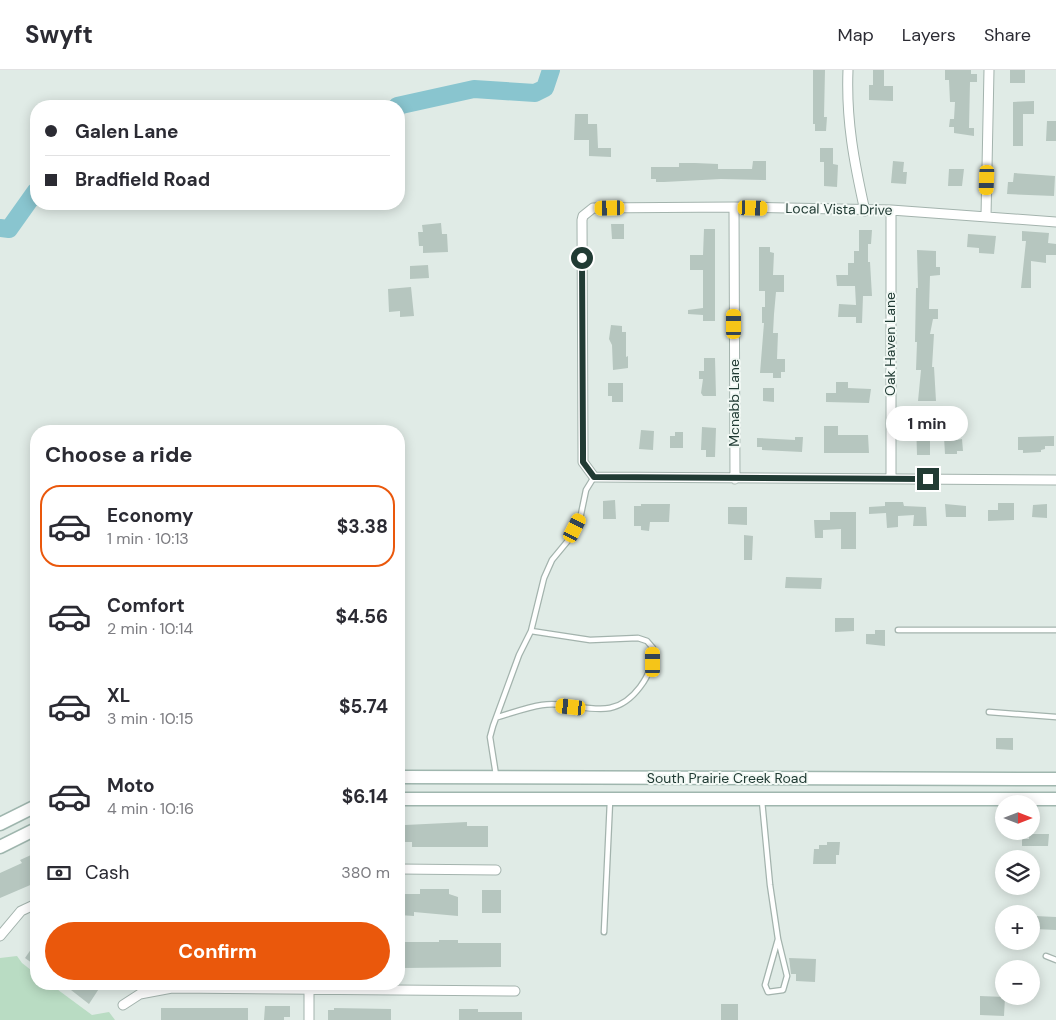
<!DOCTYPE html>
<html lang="en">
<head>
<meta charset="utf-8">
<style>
	:root { --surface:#fff; --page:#f7f7f7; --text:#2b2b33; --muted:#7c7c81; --line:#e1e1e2; --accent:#ea580c }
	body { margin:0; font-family:"DM Sans",sans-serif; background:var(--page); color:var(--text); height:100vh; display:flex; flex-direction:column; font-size:19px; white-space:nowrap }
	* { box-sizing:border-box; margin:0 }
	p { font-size:16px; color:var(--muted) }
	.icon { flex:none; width:28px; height:28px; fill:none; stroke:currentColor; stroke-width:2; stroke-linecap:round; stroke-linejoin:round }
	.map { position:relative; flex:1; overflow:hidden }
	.panel { position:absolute; left:30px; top:355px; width:375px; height:565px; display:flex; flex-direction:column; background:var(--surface); border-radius:20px; box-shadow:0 2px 12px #0003 }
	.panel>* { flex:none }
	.guide { position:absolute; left:30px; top:30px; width:375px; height:110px; border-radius:20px; box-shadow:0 2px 12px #0003; display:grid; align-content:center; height:110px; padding:0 15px; background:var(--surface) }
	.needle { width:32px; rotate:90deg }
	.fabs { position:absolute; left:995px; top:725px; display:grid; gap:10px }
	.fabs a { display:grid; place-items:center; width:45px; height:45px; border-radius:50%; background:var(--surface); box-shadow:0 2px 12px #0003; font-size:25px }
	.end { position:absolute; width:22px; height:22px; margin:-11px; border:6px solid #213b34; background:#fff; box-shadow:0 0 0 2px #fff }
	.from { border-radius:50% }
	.bubble { position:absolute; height:35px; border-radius:18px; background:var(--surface); box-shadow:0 2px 12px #0003; font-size:16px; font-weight:700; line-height:35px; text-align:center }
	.car { position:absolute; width:15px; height:30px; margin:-15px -8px; border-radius:6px; box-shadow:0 0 4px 1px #0007; background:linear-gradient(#f5c518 24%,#345 0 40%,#f5c518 0 76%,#345 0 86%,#f5c518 0) }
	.guide b { display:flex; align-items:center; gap:18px; height:48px; font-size:19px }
	.guide b+b { border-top:1px solid var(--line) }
	.guide i { width:12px; height:12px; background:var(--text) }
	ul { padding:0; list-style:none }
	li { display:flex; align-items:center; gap:15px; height:82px; margin:0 10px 8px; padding:0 5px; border:2px solid transparent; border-radius:20px }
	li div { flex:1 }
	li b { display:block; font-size:19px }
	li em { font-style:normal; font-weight:700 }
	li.active { border-color:var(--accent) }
	li>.icon { width:45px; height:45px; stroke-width:1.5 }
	h2 { padding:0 15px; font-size:22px; line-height:60px }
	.pay { display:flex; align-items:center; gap:12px; height:55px; padding:0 15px; font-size:19px }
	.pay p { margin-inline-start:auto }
	.cta { display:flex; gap:10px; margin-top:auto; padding:10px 15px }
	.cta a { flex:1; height:58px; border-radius:30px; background:var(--accent); color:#fff; font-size:20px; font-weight:700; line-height:58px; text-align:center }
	header { display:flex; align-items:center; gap:30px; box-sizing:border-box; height:70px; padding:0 25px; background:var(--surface); border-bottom:1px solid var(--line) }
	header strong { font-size:24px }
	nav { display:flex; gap:28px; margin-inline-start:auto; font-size:18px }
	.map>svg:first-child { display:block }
</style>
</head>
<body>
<header>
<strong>Swyft</strong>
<nav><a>Map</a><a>Layers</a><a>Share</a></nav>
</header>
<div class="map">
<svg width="1056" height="950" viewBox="0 0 1056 950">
	<rect width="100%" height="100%" fill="#e0ebe6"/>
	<path fill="#b9dcc3" d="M17 886 22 893 36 904V914H50L92 945 109 942 115 950H0V888Z"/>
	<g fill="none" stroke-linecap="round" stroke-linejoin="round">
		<path stroke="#89c5cf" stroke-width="18" d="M397 36 474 19 535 23 545 18 551 0
			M0 158 9 159 36 121"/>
	</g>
	<path fill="#b6c6bf" d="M813 0H825L824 47H827L826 61H815V54H813Z
		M873 0H884V16H893V31L869 30V15H873Z
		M945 0H971V4H977V12H970L969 58H974V66L954 63V57H949L950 49H954L955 32H950L949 10H945Z
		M1010 0H1025V13H1010Z
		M1034 31V44H1023V76H1013V32Z
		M575 44H588V54H597L598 78H611V87L589 86V70H574Z
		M1047 51H1056V71H1046Z
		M820 78H833V94L838 95 837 117 824 116V92H820Z
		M753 91H766V110L721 109 664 112H656V109H651V97H679V93H695L718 94V99H752Z
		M893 91 904 92 903 102H907L906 114 891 113Z
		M949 99H964L962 116H948Z
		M1014 103 1055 106 1054 126 1007 124 1008 112H1013Z
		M441 153 442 164H447L448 182 423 183V176H419L418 162H423L422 155Z
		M611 154H624V169H612Z
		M704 159H715V251H703V245L688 244V240L703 238V200H690V185H703Z
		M859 160H872L871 174H868V192H870L872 226H863L862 253H856V247H838L839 234 856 235 855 216H837L836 205H848V193H854V181H859Z
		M1022 161 1049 163 1048 173 1056 174V185H1046V193L1031 191V218H1021L1026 171H1022Z
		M968 164 996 166 994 184 979 183V178L967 177Z
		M759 177H770V182L774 183 773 205H784V222H776L774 244 773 263H778L777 289H785V302H781V308H773V303H760L764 253H762V237H765V221H759Z
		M917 180 936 181V197H940V205L930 206 929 239H938V249H933L930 264H934L932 297H934L936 331H918L921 300H916L917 272H915L916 218H918Z
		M428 195 429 208 410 209V196Z
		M411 217 414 246 400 247V241L389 242 388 219Z
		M611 255 622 256V262H626V287L628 286V298L613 300 612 275 609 269Z
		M704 288H715L716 326H703L701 323 703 309H699V301H704Z
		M836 312H848V318L871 319 869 333 826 332V323H836Z
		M608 313H623V332H612V326H608Z
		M763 318H774V332L763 331Z
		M916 350H926L924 370H930V385H917Z
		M824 356H838V365H868L869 383H824Z
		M702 357 716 358 715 387H706V380H701Z
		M641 360 654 361 653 380 639 379Z
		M675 362H683V378H670V366H675Z
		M1054 366V376H1045V379L1041 380V382L1023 383V380H1018V367Z
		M795 367H803L802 382 762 380V377H757V368L795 370Z
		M944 367H957V370L962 369 963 381H957V384H945Z
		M615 430 616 449H603V431Z
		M885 432H903L904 436 926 437 927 456H913L914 445 898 446V457L887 458 886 443 869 444V437L885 436Z
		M998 433H1014V450L988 451V440H998Z
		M641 434H670L669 452H650L649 461 641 460V456H634V436H641Z
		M945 434 966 436V447H946Z
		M1047 434V448L1032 447 1033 435Z
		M728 437H747V455L728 454Z
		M830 442H856V479H841V459L823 460V468H815L814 450H830Z
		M744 465 753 466 752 490H744Z
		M786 507 822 508 821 519 785 518Z
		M835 548H854V561L835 562Z
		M875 560H885V576L866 574V564H875Z
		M996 668H1013V680L996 679Z
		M467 752V756H488V777H412V772H405V755Z
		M1029 764H1049L1048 776H1022V769H1029Z
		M827 772H840L839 785H836V794H813L814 779H819V775H827Z
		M31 785 36 796V808L33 810 35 813 0 828V803L22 793 20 790Z
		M420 819H449V824L458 827V846L414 842V846L399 845V824H420Z
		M482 820H501V843H482Z
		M1035 846 1056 847V860L1035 859Z
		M439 870H458V873H501V897L402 898V892H399V872H439Z
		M36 872V896L25 888Z
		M789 888 816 889 815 912 796 911V904H791Z
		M75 914H102L89 934 71 920Z
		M980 926 1005 927 1004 946 980 945Z
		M721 934H738V950H721Z
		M265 936H290V947H284V950H264Z
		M161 938H248V950H161Z
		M334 938 391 939V950H328V940H334Z
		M459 939H478V942H522V950H459Z"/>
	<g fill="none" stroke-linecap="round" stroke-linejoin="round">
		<defs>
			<path id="service" d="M898 560H1056
				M989 642 1056 647
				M498 647C512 643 528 637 542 635 579 629 610 657 640 617 649 605 653 594 653 578L647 571 638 568 590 570 531 561
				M496 705 490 667 493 656 519 585 531 561 544 508 552 490 571 467 580 449 586 420 594 407
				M762 731 770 815 778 869 787 906 783 920 768 922 765 915 778 869
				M604 862 610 731
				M1046 886 1056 890"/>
			<path id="minor" d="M848 0C846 50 854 92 865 141
				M734 137 735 409
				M891 140V409
				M986 146 989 0
				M1056 152 891 140 734 137 593 138 583 146 582 150 583 379V392L594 407 1056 410
				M399 799 496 800
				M0 866 21 841 36 834
				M123 935 140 924 172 918 515 921
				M309 950V914"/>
			<path id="secondary" d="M399 707 1056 709
				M399 729H1056
				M0 754 36 736
				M0 777 36 759"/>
		</defs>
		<use href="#service" stroke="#a3b3ad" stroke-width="7"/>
		<use href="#minor" stroke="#a3b3ad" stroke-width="11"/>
		<use href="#secondary" stroke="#9fb6ae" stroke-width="15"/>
		<use href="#service" stroke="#fff" stroke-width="4.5"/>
		<use href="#minor" stroke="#fff" stroke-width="9"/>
		<use href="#secondary" stroke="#fff" stroke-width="12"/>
	</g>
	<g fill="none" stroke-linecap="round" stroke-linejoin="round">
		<path stroke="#213b34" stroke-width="6" d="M582 188 583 379V392L594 407 928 409"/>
	</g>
	<g text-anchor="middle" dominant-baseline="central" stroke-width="4" stroke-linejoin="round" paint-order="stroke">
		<g font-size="14" fill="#213b34" stroke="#f1f8f4">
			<text transform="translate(839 139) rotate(1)">Local Vista Drive</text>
			<text transform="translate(890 274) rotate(-90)">Oak Haven Lane</text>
			<text transform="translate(734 333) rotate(-90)">Mcnabb Lane</text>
			<text x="727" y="708">South Prairie Creek Road</text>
		</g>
	</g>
</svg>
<div class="fabs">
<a><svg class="needle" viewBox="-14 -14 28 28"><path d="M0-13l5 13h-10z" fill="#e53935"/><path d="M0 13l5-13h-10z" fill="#7c7c81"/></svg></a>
<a><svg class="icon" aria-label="layers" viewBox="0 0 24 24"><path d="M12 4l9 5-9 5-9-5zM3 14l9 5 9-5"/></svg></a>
<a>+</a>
<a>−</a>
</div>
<i class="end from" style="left:582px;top:188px"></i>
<i class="end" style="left:928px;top:409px"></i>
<div class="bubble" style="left:886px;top:336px;width:82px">1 min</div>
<i class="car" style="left:987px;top:110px;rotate:182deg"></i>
<i class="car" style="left:610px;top:138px;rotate:269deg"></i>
<i class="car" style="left:753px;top:138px;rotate:92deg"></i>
<i class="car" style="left:734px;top:254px;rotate:0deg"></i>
<i class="car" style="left:575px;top:458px;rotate:27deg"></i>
<i class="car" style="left:653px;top:592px;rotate:0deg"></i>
<i class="car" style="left:571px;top:637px;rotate:276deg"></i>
<div class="guide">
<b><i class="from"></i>Galen Lane</b>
<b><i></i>Bradfield Road</b>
</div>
<section class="panel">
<h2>Choose a ride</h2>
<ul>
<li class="active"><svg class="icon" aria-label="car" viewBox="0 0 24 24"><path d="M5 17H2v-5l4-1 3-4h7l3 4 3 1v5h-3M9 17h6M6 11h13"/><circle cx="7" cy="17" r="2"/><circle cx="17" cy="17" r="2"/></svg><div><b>Economy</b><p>1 min · 10:13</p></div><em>$3.38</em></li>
<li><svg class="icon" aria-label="car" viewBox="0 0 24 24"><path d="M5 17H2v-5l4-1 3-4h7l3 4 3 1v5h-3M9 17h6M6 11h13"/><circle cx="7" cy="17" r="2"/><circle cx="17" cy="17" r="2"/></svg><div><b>Comfort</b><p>2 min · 10:14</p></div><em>$4.56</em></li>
<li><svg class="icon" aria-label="car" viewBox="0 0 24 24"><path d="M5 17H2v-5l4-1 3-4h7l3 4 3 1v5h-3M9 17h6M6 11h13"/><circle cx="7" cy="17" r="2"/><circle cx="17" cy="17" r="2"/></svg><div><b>XL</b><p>3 min · 10:15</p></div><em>$5.74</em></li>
<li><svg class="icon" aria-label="car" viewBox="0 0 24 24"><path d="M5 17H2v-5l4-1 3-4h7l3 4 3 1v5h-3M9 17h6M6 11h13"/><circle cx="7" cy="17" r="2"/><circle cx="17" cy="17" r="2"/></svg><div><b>Moto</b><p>4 min · 10:16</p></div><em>$6.14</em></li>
</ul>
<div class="pay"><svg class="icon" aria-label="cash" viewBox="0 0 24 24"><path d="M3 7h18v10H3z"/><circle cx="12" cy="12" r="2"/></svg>Cash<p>380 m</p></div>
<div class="cta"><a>Confirm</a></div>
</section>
</div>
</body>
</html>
